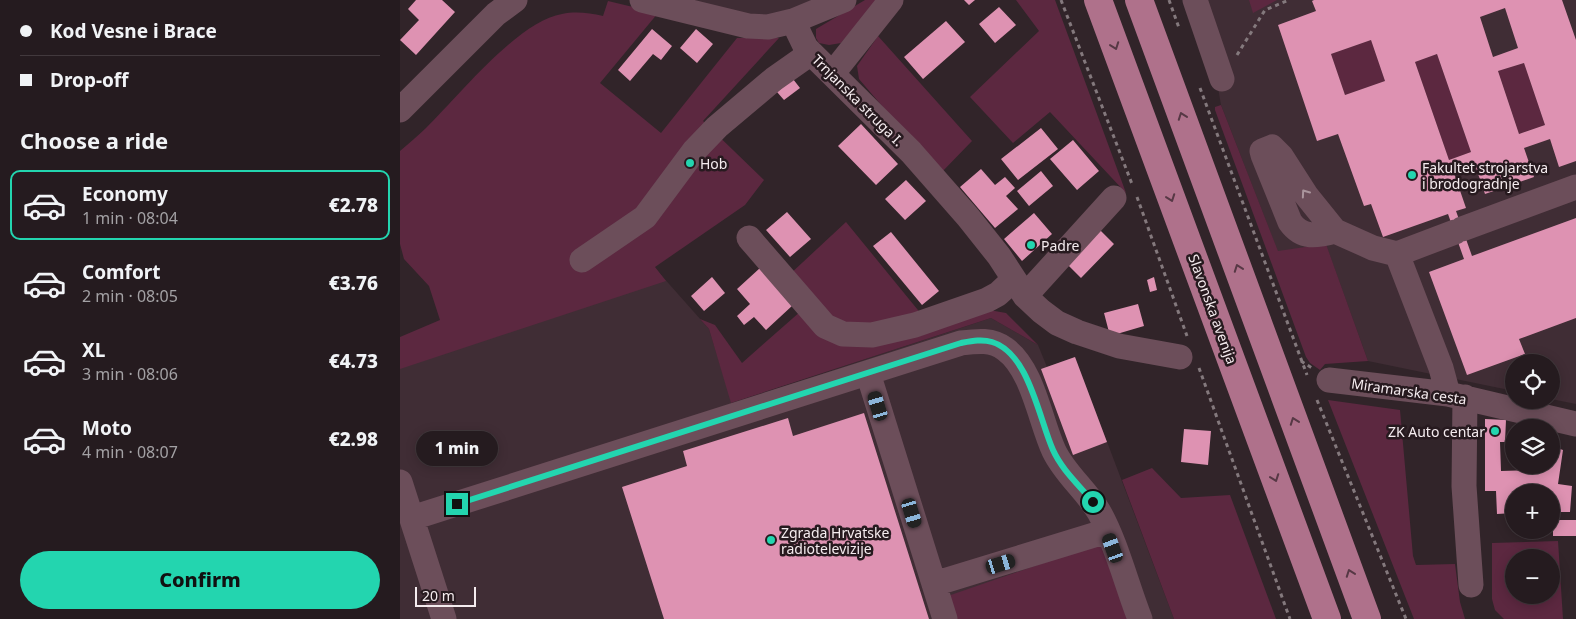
<!DOCTYPE html>
<html lang="en">
<head>
<meta charset="utf-8">
<style>
	:root { --surface:#251b1f; --page:#2d2428; --text:#f1f3f6; --muted:#a3a1a4; --line:#42393d; --accent:#23d5af }
	body { margin:0; font-family:"Noto Sans",sans-serif; background:var(--page); color:var(--text); height:100vh; display:flex; flex-direction:column; font-size:19px; white-space:nowrap }
	* { box-sizing:border-box; margin:0 }
	p { font-size:16px; color:var(--muted) }
	.icon { flex:none; width:28px; height:28px; fill:none; stroke:currentColor; stroke-width:2; stroke-linecap:round; stroke-linejoin:round }
	.map { position:relative; flex:1; overflow:hidden }
	.sheet { display:flex; flex-direction:column; background:var(--surface); width:400px }
	.sheet>* { flex:none }
	.banner { display:grid; align-content:center; height:110px; padding:0 20px; background:var(--surface) }
	.buttons { position:absolute; left:1105px; top:354px; display:grid; gap:10px }
	.buttons a { display:grid; place-items:center; width:55px; height:55px; border-radius:50%; background:var(--surface); box-shadow:0 2px 12px #0003,0 0 0 1px var(--line); font-size:25px }
	.scale { position:absolute; left:15px; bottom:12px; width:61px; box-sizing:border-box; padding-left:5px; border:2px solid #f5ecef; border-top:0; font-size:14px; line-height:18px; white-space:nowrap; color:#f5ecef; -webkit-text-stroke:4px #271a1f; paint-order:stroke }
	.end { position:absolute; width:22px; height:22px; margin:-11px; border:6px solid #23d5af; background:#111; box-shadow:0 0 0 2px #111 }
	.from { border-radius:50% }
	.bubble { position:absolute; height:35px; border-radius:18px; background:var(--surface); box-shadow:0 2px 12px #0003,0 0 0 1px var(--line); font-size:16px; font-weight:800; line-height:35px; text-align:center }
	.car { position:absolute; width:15px; height:30px; margin:-15px -8px; border-radius:6px; box-shadow:0 0 4px 1px #0007; background:linear-gradient(#222 24%,#8ab4d8 0 40%,#222 0 76%,#8ab4d8 0 86%,#222 0) }
	.banner b { display:flex; align-items:center; gap:18px; height:48px; font-size:19px }
	.banner b+b { border-top:1px solid var(--line) }
	.banner i { width:12px; height:12px; background:var(--text) }
	ul { padding:0; list-style:none }
	li { display:flex; align-items:center; gap:15px; height:70px; margin:0 10px 8px; padding:0 10px; border:2px solid transparent; border-radius:10px }
	li div { flex:1 }
	li b { display:block; font-size:19px }
	li em { font-style:normal; font-weight:800 }
	li.current { border-color:var(--accent) }
	li>.icon { width:45px; height:45px; stroke-width:1.5 }
	h2 { padding:0 20px; font-size:22px; line-height:60px }
	.primary-button { display:flex; gap:10px; margin-top:auto; padding:10px 20px }
	.primary-button a { flex:1; height:58px; border-radius:30px; background:var(--accent); color:#111; font-size:20px; font-weight:800; line-height:58px; text-align:center }
	main { display:flex; flex:1; min-height:0 }
	.map>svg:first-child { display:block }
</style>
</head>
<body>
<main>
<section class="sheet">
<div class="banner">
<b><i class="from"></i>Kod Vesne i Brace</b>
<b><i></i>Drop-off</b>
</div>
<h2>Choose a ride</h2>
<ul>
<li class="current"><svg class="icon" aria-label="car" viewBox="0 0 24 24"><path d="M5 17H2v-5l4-1 3-4h7l3 4 3 1v5h-3M9 17h6M6 11h13"/><circle cx="7" cy="17" r="2"/><circle cx="17" cy="17" r="2"/></svg><div><b>Economy</b><p>1 min · 08:04</p></div><em>€2.78</em></li>
<li><svg class="icon" aria-label="car" viewBox="0 0 24 24"><path d="M5 17H2v-5l4-1 3-4h7l3 4 3 1v5h-3M9 17h6M6 11h13"/><circle cx="7" cy="17" r="2"/><circle cx="17" cy="17" r="2"/></svg><div><b>Comfort</b><p>2 min · 08:05</p></div><em>€3.76</em></li>
<li><svg class="icon" aria-label="car" viewBox="0 0 24 24"><path d="M5 17H2v-5l4-1 3-4h7l3 4 3 1v5h-3M9 17h6M6 11h13"/><circle cx="7" cy="17" r="2"/><circle cx="17" cy="17" r="2"/></svg><div><b>XL</b><p>3 min · 08:06</p></div><em>€4.73</em></li>
<li><svg class="icon" aria-label="car" viewBox="0 0 24 24"><path d="M5 17H2v-5l4-1 3-4h7l3 4 3 1v5h-3M9 17h6M6 11h13"/><circle cx="7" cy="17" r="2"/><circle cx="17" cy="17" r="2"/></svg><div><b>Moto</b><p>4 min · 08:07</p></div><em>€2.98</em></li>
</ul>
<div class="primary-button"><a>Confirm</a></div>
</section>
<div class="map">
<svg width="1176" height="619" viewBox="0 0 1176 619">
	<rect width="100%" height="100%" fill="#312429"/>
	<path fill="#402d35" d="M284 0H424L367 19Z
		M796 0H1176V404L1151 399V362H1114V391L968 361 926 245 878 252 821 105 814 65Z
		M254 267 309 329 332 403 591 318 638 345 647 367 675 357 774 619H0V357Z"/>
	<path fill="#5c2840" fill-rule="evenodd" d="M465 0H478L441 43 429 45 419 43 416 38V29Z
		M616 0H655L726 193 650 112 613 143 570 97 639 31Z
		M849 0H877L853 13Z
		M208 1 258 13 200 83 261 133 337 38H379L303 121 364 180 345 205 255 267 266 281 0 369V337L40 320 29 286 4 259 0 244V151C9 143 18 136 26 128 58 97 118 21 162 14 176 11 189 13 203 16Z
		M478 36 572 141 540 174 459 79 457 66Z
		M971 40 985 81 945 95 931 54Z
		M1037 54 1071 152 1049 160 1015 62Z
		M1124 63 1145 125 1119 134 1098 71Z
		M821 105 878 251 926 244 968 361 925 364 920 370 910 363 906 357 815 110V107Z
		M446 222 522 315 480 326 435 323 388 276Z
		M589 310 606 313 638 345 591 318 331 403 309 329 300 319 315 325 342 363 401 311 431 341Z
		M928 400 1000 410 1013 556 1016 565 1055 564 1060 602 1065 619H1014Z
		M752 468 781 498 830 495 876 619H774L722 480Z
		M1158 541 1163 619H1104L1095 610 1092 599V543ZM1114 558H1151V595H1114Z
		M701 543 727 619H550L542 598Z"/>
	<path fill="#de92b2" fill-rule="evenodd" d="M16 0H42L55 12 16 55 0 40 19 20 8 9Z
		M564 0H575L569 5Z
		M914 0H1162L1176 40V161L1159 167 1150 139 1124 148 1134 177 1085 194 1075 165 1054 173 1066 208 1056 211 1072 256 1176 218V318L1119 339 1125 354 1067 375 1029 272 1064 259 1048 214 983 237 971 204 964 206 938 134 917 141 878 25 916 11 912 1ZM1105 8 1118 48 1093 57 1080 17ZM971 40 985 81 945 95 931 54ZM1037 54 1071 152 1049 160 1015 62ZM1124 63 1145 125 1119 134 1098 71Z
		M599 7 616 25 595 43 579 24Z
		M546 21 565 42 523 79 504 57Z
		M252 29 272 46 261 60 253 54 230 81 218 70Z
		M296 29 313 44 297 63 280 48Z
		M393 79 400 88 384 100 377 92Z
		M461 124 498 164 476 185 438 146Z
		M641 128 658 149 618 180 601 159Z
		M673 140 699 171 677 190 650 159Z
		M581 169 595 185 605 177 615 188 606 196 618 209 595 228 560 187Z
		M641 171 653 186 629 206 617 191Z
		M506 180 526 201 505 220 485 199Z
		M387 212 411 239 390 257 366 230Z
		M634 213 652 234 622 261 604 239Z
		M699 229 714 244 681 278 666 263Z
		M491 232 539 291 522 305 473 246Z
		M360 268 393 305 366 330 354 317 344 325 337 316 350 304 337 289Z
		M312 277 325 293 304 311 291 296Z
		M754 277 757 290 750 292 747 280Z
		M738 304 744 326 710 336 704 313Z
		M675 357 707 442 673 455 641 369Z
		M464 413 529 619H264L222 487 287 466 283 451 388 418 393 436Z
		M1085 419 1106 420 1105 442H1100L1101 471 1133 470 1134 465H1151V446L1163 450 1158 484 1172 486 1170 512H1151V492H1114V513L1097 514 1096 491H1085Z
		M784 429 811 431 808 465 781 462Z
		M1153 520H1176V536H1153Z"/>
	<g fill="none" stroke-linecap="round" stroke-linejoin="round">
		<path stroke="#84797d" stroke-width="3" stroke-dasharray="4 4" stroke-linecap="butt" d="M661 0 732 184
			M769 0 779 28
			M837 55 865 10 889 0
			M800 88 907 375
			M737 197 787 336
			M901 361 912 368
			M799 368 890 619
			M917 400 1006 619"/>
		<path stroke="#6c4e5a" stroke-width="25" d="M242 0 348 26 368 27 393 21 406 48 511 152 568 217 599 256 625 296 641 311 657 323 677 332 719 346 780 357
			M795 0 822 79
			M393 21 444 0
			M433 73 491 0
			M0 110 96 14 115 0
			M1062 229 1176 187
			M935 231C917 236 902 239 890 222L863 155 862 151 872 147 881 156 906 195 935 231 973 248 997 254 1055 232
			M349 238 425 326 443 334 472 335 515 325 587 300 598 294 614 279
			M997 254 1041 368 1048 394
			M182 260 245 217 294 151 317 127 374 79 411 53
			M625 296 714 198
			M468 373 545 619
			M929 380 1048 394 1176 424
			M1065 397 1064 486 1071 585
			M0 482 44 619
			M12 518 561 343C577 341 592 339 605 349 633 369 640 421 654 451 665 474 686 490 699 512 716 542 727 586 740 619
			M534 584 707 531"/>
		<path stroke="#af718b" stroke-width="28" d="M698 0 927 619
			M739 0 967 619"/>
	</g>
	<defs><path id="oneway-chevron" d="M-2-3.5L2.5 0L-2 3.5" fill="none" stroke-width="1.6" stroke-linecap="round" stroke-linejoin="round" transform="scale(1.25)"/></defs>
	<g stroke="#573845">
		<use href="#oneway-chevron" transform="translate(715 46) rotate(70)"/>
		<use href="#oneway-chevron" transform="translate(782 116) rotate(-110)"/>
		<use href="#oneway-chevron" transform="translate(771 198) rotate(70)"/>
		<use href="#oneway-chevron" transform="translate(838 268) rotate(-110)"/>
		<use href="#oneway-chevron" transform="translate(894 421) rotate(-110)"/>
		<use href="#oneway-chevron" transform="translate(875 478) rotate(70)"/>
		<use href="#oneway-chevron" transform="translate(950 573) rotate(-110)"/>
	</g>
	<use stroke="#aa959d" href="#oneway-chevron" transform="translate(905 193) rotate(-125)"/>
	<g fill="none" stroke-linecap="round" stroke-linejoin="round">
		<path stroke="#23d5af" stroke-width="6" d="M57 504 561 343C572 341 582 339 592 342 629 353 639 419 653 450 662 470 679 485 693 502"/>
	</g>
	<g fill="#23d5af" stroke="#271a1f" stroke-width="2">
		<circle cx="290" cy="163" r="5"/>
		<circle cx="1012" cy="175" r="5"/>
		<circle cx="631" cy="245" r="5"/>
		<circle cx="1095" cy="431" r="5"/>
		<circle cx="371" cy="540" r="5"/>
	</g>
	<g text-anchor="middle" dominant-baseline="central" stroke-width="5" stroke-linejoin="round" paint-order="stroke">
		<g font-size="14" fill="#f5ecef" stroke="#271a1f">
			<text transform="translate(458 100) rotate(45)">Trnjanska struga I.</text>
			<text transform="translate(813 309) rotate(70)">Slavonska avenija</text>
			<text transform="translate(1009 391) rotate(8)">Miramarska cesta</text>
		</g>
		<g font-size="14" fill="#f5ecef" stroke="#271a1f" text-anchor="start">
			<text x="300" y="163">Hob</text>
			<text x="1022" y="167">Fakultet strojarstva<tspan x="1022" dy="16">i brodogradnje</tspan></text>
			<text x="641" y="245">Padre</text>
			<text x="1085" y="431" text-anchor="end">ZK Auto centar</text>
			<text x="381" y="532">Zgrada Hrvatske<tspan x="381" dy="16">radiotelevizije</tspan></text>
		</g>
	</g>
</svg>
<div class="buttons">
<a><svg class="icon" aria-label="locate" viewBox="0 0 24 24"><circle cx="12" cy="12" r="6"/><path d="M12 2v4M12 18v4M2 12h4M18 12h4"/></svg></a>
<a><svg class="icon" aria-label="layers" viewBox="0 0 24 24"><path d="M12 4l9 5-9 5-9-5zM3 14l9 5 9-5"/></svg></a>
<a>+</a>
<a>−</a>
</div>
<div class="scale">20 m</div>
<i class="end from" style="left:693px;top:502px"></i>
<i class="end" style="left:57px;top:504px"></i>
<div class="bubble" style="left:16px;top:431px;width:82px">1 min</div>
<i class="car" style="left:478px;top:406px;rotate:343deg"></i>
<i class="car" style="left:512px;top:513px;rotate:163deg"></i>
<i class="car" style="left:713px;top:548px;rotate:340deg"></i>
<i class="car" style="left:601px;top:564px;rotate:73deg"></i>
</div>
</main>
</body>
</html>
